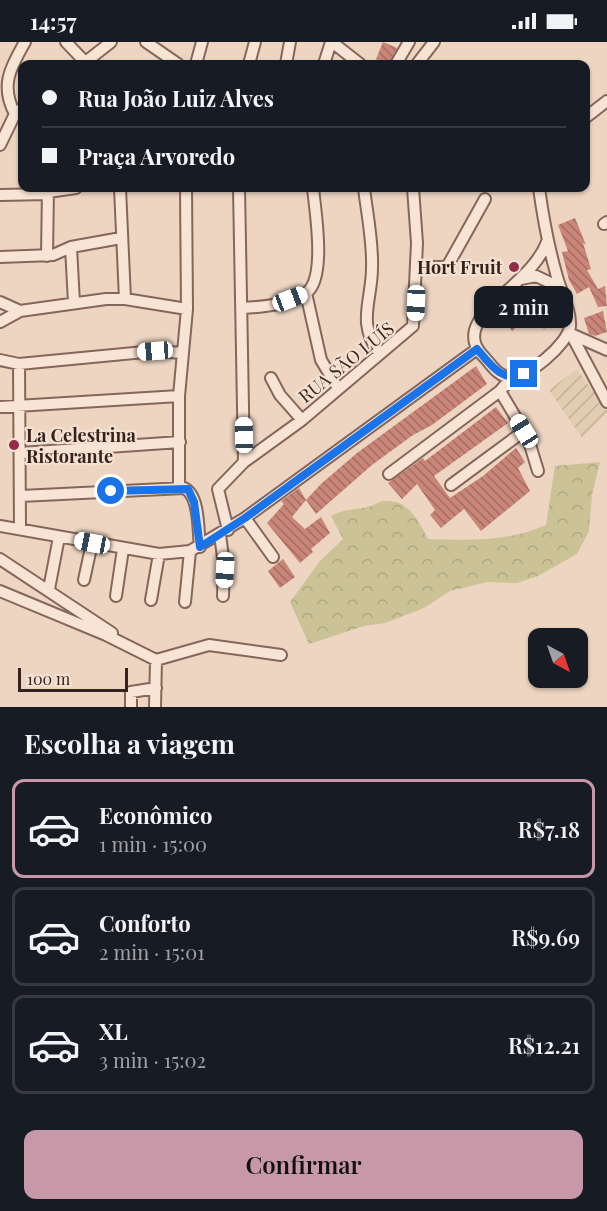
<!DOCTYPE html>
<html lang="pt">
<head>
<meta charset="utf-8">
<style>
	:root { --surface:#171b24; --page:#242831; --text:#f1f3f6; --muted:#9ea1a6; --line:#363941; --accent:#c799a8 }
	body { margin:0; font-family:"Playfair Display",serif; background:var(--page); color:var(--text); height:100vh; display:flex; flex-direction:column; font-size:22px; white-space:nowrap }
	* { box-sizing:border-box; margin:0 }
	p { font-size:20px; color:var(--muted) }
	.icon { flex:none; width:33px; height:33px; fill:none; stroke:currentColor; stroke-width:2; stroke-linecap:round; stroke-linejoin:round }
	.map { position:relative; height:665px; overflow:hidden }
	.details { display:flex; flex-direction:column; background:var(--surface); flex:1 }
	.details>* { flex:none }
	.top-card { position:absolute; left:18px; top:18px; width:572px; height:132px; border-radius:12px; box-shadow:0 2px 4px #0004; display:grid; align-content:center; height:132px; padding:0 24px; background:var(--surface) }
	.needle { width:39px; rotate:140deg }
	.fabs { position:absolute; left:528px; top:586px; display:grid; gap:12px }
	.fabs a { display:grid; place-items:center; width:60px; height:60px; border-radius:12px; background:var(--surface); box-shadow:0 2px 4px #0004; font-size:30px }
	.scale { position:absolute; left:18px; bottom:15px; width:110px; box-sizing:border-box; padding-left:6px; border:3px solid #37231e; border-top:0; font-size:16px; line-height:21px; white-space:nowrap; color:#37231e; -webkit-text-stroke:4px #f5e1d2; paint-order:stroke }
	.end { position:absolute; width:27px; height:27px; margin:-14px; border:8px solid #1a73e8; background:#fff; box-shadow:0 0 0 3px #fff }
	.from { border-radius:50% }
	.bubble { position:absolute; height:42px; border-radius:12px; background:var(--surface); box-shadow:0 2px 4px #0004; font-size:20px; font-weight:600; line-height:42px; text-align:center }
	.car { position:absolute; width:18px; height:36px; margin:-18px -9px; border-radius:8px; box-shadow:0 0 4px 2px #0007; background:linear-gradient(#fff 24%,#345 0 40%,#fff 0 76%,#345 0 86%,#fff 0) }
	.top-card b { display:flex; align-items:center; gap:21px; height:57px; font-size:22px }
	.top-card b+b { border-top:2px solid var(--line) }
	.top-card i { width:15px; height:15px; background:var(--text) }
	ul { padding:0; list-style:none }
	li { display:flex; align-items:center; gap:18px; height:99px; margin:0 12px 9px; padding:0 12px; border:3px solid var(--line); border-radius:12px }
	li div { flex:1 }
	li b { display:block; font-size:22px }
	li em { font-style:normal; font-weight:600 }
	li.active { border-color:var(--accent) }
	li>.icon { width:54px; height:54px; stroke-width:1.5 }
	h2 { padding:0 24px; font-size:27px; line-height:72px }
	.button { display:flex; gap:12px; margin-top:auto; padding:12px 24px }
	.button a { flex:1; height:69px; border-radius:12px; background:var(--accent); color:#111; font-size:24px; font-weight:600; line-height:69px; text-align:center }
	.status { display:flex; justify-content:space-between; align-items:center; height:42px; padding:0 30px; background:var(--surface); direction:ltr }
	.status svg { height:16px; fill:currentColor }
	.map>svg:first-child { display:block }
</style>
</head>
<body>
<div class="status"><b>14:57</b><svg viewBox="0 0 49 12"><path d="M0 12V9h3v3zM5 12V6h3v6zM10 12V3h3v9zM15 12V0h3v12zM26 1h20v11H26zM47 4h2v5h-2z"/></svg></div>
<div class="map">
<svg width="607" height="665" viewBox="0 0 607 665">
	<defs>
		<pattern id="farmland-furrows" width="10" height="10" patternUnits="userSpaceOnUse" patternTransform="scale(1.5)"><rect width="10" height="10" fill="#e2cdb0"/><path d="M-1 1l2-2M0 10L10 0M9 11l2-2" fill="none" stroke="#c2b097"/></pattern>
		<pattern id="forest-crowns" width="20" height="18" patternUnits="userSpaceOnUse" patternTransform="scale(1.5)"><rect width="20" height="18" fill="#cbc396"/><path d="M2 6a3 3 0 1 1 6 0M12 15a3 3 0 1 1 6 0" fill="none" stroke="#afa781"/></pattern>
		<pattern id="building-back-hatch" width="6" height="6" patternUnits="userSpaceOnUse" patternTransform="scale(1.5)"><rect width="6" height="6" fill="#ca8579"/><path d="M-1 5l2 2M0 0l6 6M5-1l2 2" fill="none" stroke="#a56c63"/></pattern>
	</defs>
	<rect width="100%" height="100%" fill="#edd5c2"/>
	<path fill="url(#farmland-furrows)" d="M577 327 607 368V371L582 396 549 348Z"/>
	<path fill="url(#forest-crowns)" d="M600 420 592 453 589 489 577 512 538 534 517 541 487 540 450 549 424 566 385 581 364 584 309 602 290 560 320 519 343 497 331 474C344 467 354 468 367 465 373 464 379 459 385 459 409 457 419 480 428 497 468 498 508 500 546 483L555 424Z"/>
	<path fill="#cbc396" d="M538 250 559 275 544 288 524 262Z"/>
	<path fill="url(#building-back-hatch)" d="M383 0 397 6 389 22 376 17Z
		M575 176 586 203 583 201 591 227 587 228 598 247 605 244 607 264 598 265 589 245 577 252 569 238 562 210 568 209 558 183Z
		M517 269 525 278 512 289 505 278Z
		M603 269 607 290 595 294 589 292 584 276Z
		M476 324 487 342 432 383 413 393 372 423 316 472 306 458 322 441 357 411Z
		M496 365 508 381 434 434 450 456 483 434 516 406 525 420 518 426 530 449 481 489 464 467 441 486 430 473 435 468 417 442 402 457 388 441 423 416 425 419Z
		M299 446 306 458 292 475 305 487 321 475 330 491 311 507 313 510 300 521 267 481 284 462 281 459Z
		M283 517 295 535 280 546 268 529Z"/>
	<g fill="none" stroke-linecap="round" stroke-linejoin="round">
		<defs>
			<path id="minor" d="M66 0 86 21
				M146 0 178 22
				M332 0 360 22
				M83 22 111 0
				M196 22 202 0
				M249 22 255 0
				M286 22 290 0
				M324 22 331 0
				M396 22 409 0
				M417 22 434 0
				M15 72C0 44 10 26 25 0
				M585 76 607 59
				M0 103 15 72 22 66
				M120 146 125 257
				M364 146C367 172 373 199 372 226 372 259 356 281 380 312
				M539 146C543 175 548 203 556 231 560 248 571 267 570 284 569 301 527 337 510 335 499 335 492 324 485 316 477 308 472 300 475 288 482 261 534 236 547 200
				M48 150 76 146
				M0 153 48 152
				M604 182 607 180
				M71 205 74 261
				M47 214 48 146
				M0 215 53 213 71 205 121 196
				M417 225H447L485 157
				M521 237 536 234 559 245
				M306 251 321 318 338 346
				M0 260 20 269 106 257H125L187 267
				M242 266C262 265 288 263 306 251 327 237 315 168 313 146
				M0 280 20 269
				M571 292 607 308
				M572 294 607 360
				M0 318 19 322 155 309 183 311
				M19 322 20 487
				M271 336 280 353 302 378
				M500 349 528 396 538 429
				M0 365 179 354
				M21 411 180 400
				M244 420 302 378 413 284 417 201 413 146
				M389 432 500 349 511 336
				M451 443 524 389
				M179 446V354L187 267 186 146
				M21 454 184 446C200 453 198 490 200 505
				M245 476 273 515
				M0 484 159 512 190 509 245 476 477 307
				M228 488 218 447 244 420 239 146
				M220 493 224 522 223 554
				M0 517 112 591
				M84 538 92 501
				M49 547 59 495
				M0 549 106 593 156 618 209 603 281 613
				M116 554 123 507
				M151 558 159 512
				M185 560 190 509
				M131 665V650L156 646
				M155 665 156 618"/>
		</defs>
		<use href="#minor" stroke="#86665a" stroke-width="14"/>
		<use href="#minor" stroke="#f8e4d5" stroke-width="10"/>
	</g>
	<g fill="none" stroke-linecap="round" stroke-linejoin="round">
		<path stroke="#1a73e8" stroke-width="8" d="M111 449 188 447 194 460 200 505 245 476 477 307C490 322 502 341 524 332"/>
	</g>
	<g fill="#942b48" stroke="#f5e1d2" stroke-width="2">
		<circle cx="514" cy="225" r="6"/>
		<circle cx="14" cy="403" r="6"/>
	</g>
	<g text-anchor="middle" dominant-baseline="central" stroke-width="4.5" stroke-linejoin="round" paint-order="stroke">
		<g font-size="18" font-weight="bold" fill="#37231e" stroke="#f5e1d2" text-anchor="end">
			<text x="502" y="225">Hort Fruit</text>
			<text x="26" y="393" text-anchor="start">La Celestrina<tspan x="26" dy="21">Ristorante</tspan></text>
		</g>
		<g font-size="18" fill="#37231e" stroke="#f5e1d2">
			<text transform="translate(346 320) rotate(-39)">RUA SÃO LUÍS</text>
		</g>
	</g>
</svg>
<div class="fabs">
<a><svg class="needle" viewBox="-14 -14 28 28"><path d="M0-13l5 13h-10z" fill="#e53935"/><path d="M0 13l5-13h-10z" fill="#9ea1a6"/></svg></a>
</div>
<div class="scale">100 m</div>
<i class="end from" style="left:111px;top:449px"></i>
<i class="end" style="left:524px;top:332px"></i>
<div class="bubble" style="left:474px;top:244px;width:99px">2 min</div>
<i class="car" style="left:290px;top:257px;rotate:69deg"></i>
<i class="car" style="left:416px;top:261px;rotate:182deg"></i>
<i class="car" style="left:155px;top:309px;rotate:266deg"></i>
<i class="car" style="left:524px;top:389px;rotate:328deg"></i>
<i class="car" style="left:244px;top:393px;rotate:359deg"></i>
<i class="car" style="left:92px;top:501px;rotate:281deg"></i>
<i class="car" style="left:225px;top:528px;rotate:183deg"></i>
<div class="top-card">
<b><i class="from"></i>Rua João Luiz Alves</b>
<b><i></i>Praça Arvoredo</b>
</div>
</div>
<section class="details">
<h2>Escolha a viagem</h2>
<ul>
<li class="active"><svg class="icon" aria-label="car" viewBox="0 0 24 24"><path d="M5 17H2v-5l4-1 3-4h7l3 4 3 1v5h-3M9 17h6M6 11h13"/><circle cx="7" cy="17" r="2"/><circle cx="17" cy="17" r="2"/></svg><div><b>Econômico</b><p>1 min · 15:00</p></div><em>R$7.18</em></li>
<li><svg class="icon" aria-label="car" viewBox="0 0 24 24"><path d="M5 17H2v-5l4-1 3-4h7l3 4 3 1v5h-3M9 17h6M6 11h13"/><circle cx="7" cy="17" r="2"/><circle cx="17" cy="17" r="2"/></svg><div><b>Conforto</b><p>2 min · 15:01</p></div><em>R$9.69</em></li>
<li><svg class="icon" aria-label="car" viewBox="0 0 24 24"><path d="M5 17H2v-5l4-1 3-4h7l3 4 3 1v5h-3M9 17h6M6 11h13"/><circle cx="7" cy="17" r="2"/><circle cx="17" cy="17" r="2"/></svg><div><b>XL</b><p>3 min · 15:02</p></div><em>R$12.21</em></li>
</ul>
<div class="button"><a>Confirmar</a></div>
</section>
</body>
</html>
